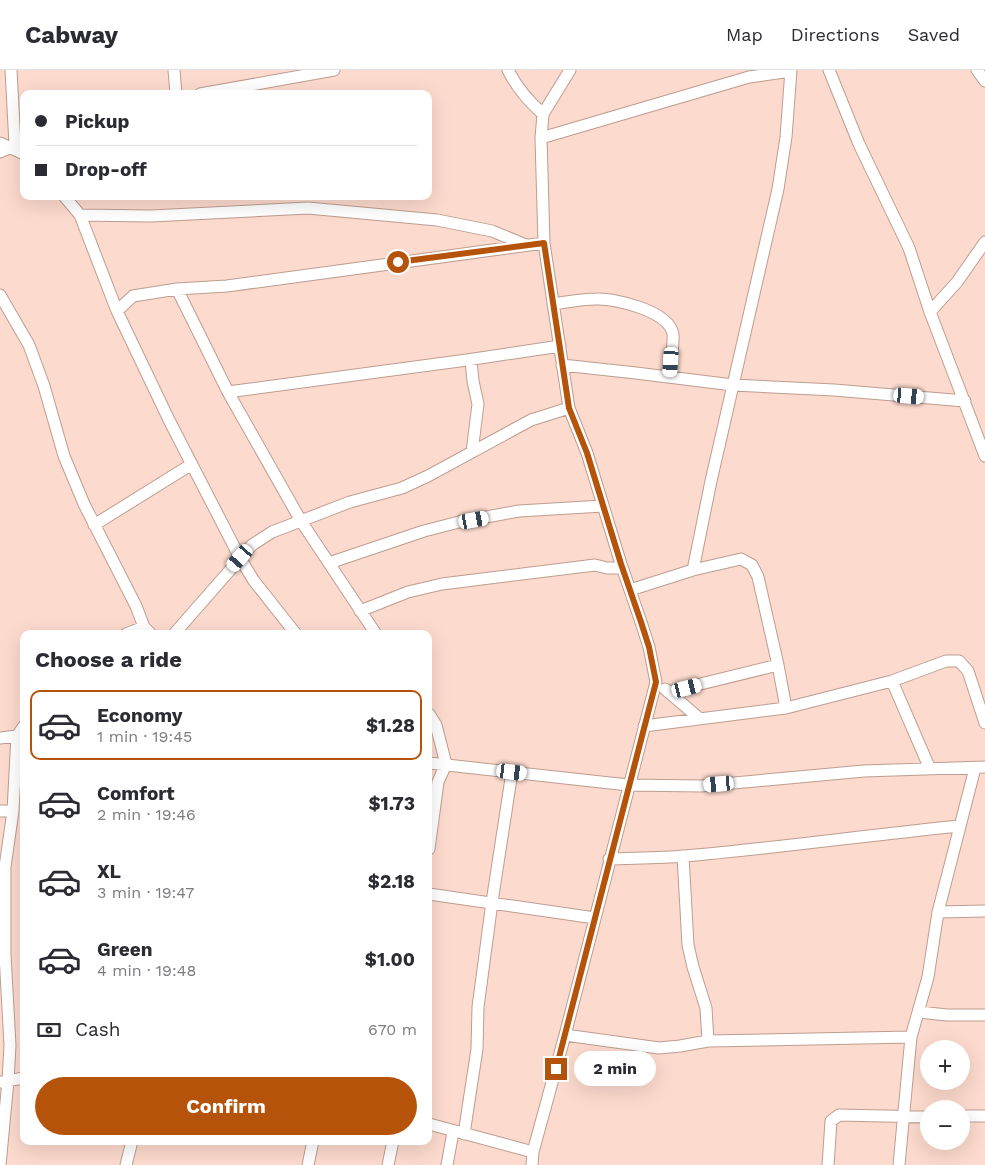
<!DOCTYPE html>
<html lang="en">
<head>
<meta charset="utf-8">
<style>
	:root { --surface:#fff; --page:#f7f7f7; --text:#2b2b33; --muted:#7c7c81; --line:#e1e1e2; --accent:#b45309 }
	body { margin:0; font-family:"Work Sans",sans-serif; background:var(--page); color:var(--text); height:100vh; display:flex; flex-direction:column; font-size:19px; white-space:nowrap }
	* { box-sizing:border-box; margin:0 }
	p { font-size:16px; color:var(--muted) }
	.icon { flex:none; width:28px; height:28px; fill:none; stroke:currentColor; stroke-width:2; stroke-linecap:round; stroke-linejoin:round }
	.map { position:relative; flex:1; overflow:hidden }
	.side { position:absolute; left:20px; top:560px; width:412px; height:515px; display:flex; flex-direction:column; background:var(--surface); border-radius:10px; box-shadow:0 5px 20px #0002 }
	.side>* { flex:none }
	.hud { position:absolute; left:20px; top:20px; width:412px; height:110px; border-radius:10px; box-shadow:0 5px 20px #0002; display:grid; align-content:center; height:110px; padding:0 15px; background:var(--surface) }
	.tools { position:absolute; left:920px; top:970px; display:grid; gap:10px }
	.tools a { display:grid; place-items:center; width:50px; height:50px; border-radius:50%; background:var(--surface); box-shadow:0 5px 20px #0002; font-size:25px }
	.end { position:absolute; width:22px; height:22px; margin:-11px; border:6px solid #b45309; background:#fff; box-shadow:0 0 0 2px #fff }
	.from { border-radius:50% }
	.bubble { position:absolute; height:35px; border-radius:18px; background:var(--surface); box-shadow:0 5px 20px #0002; font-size:16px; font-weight:700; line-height:35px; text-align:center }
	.car { position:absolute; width:15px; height:30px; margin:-15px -8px; border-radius:6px; box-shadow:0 0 4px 1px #0007; background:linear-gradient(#fff 24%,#345 0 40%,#fff 0 76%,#345 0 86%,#fff 0) }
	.hud b { display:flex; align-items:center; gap:18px; height:48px; font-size:19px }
	.hud b+b { border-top:1px solid var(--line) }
	.hud i { width:12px; height:12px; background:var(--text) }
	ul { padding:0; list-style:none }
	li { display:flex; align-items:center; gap:15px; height:70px; margin:0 10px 8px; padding:0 5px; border:2px solid transparent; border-radius:10px }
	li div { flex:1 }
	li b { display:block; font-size:19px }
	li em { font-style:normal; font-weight:700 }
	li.on { border-color:var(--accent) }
	li>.icon { width:45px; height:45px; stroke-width:1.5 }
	h2 { padding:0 15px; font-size:22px; line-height:60px }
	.pay { display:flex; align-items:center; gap:12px; height:55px; padding:0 15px; font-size:19px }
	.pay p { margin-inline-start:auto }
	.button { display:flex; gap:10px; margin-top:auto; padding:10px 15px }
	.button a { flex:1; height:58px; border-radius:30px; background:var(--accent); color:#fff; font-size:20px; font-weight:700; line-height:58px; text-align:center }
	header { display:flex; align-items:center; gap:30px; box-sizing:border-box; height:70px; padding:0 25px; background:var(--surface); border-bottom:1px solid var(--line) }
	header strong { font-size:24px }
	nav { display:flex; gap:28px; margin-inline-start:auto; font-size:18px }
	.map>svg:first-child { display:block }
</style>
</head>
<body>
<header>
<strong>Cabway</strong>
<nav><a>Map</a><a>Directions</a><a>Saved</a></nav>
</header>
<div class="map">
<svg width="985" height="1095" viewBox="0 0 985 1095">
	<rect width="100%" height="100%" fill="#fcdacd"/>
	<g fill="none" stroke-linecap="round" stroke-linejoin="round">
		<defs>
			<path id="minor" d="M11 0 15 75
				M174 0 176 24
				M508 0C517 18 528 31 543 44
				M829 0 859 74 909 178 930 242 985 386
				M977 0 985 11
				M200 24 334 0
				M541 68 749 7 791 1
				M0 73 24 84
				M0 82 24 72
				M64 126 80 145 117 241 169 350 240 488 254 511 296 564
				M80 145 151 146 308 138 437 150 492 161 526 175
				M177 219 228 322 301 451 376 564
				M0 225 29 275 44 316 64 386 84 434 136 536 144 557 151 564
				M553 234C567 232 582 229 596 229 615 228 669 241 673 264 674 274 670 296 670 307
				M117 241 133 226 177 219 227 216 544 173
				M930 242 957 212 985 172
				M471 290 473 311 478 334 472 382
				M562 295 636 303 733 315 834 320 965 331
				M228 322 467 290 560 276
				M94 455 192 394
				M329 493 424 461 459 452 519 441 603 436
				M693 500 711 411 778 119 786 67 791 0
				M630 520 693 500 741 489 752 495 758 507 778 595 786 638 644 656
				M360 541 408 522 442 514 595 495 607 498H622
				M126 564 144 557
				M174 564 252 475 272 462 350 432 402 418 428 406 531 350 569 338
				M892 611 946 591H959L968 601 985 653
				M665 619 700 649
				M668 622 778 595
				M786 638 892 611 930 699
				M429 644 436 655 446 694 438 712 429 779
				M0 668 17 666
				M429 693 628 715 701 716 864 701 985 697
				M0 741H13
				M683 786 688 875 693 897 706 938 708 971
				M609 789C634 788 660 788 685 786 777 778 868 765 960 756
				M429 824 595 848
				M938 842 985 841
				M919 942 947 945H985
				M565 965 659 978 680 976 708 971 911 967
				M0 1012 24 1008
				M961 1046H985
				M429 1054 533 1082
				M464 1064 477 979 478 937 492 832 512 702
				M0 1095 8 1011 10 975 5 884V797L13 741 17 666 24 656
				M126 1095 132 1071
				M308 1095 313 1071
				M388 1095 393 1071
				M447 1095 453 1062
				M532 1095 533 1082 565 965 656 612 649 577 641 552 621 494 587 383 569 338 544 173 541 68 543 44 570 0
				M828 1095 831 1051 839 1045 929 1047
				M899 1095 911 967 928 907 938 842 975 698"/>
		</defs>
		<use href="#minor" stroke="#bd9d90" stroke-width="13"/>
		<use href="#minor" stroke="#fff" stroke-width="11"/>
	</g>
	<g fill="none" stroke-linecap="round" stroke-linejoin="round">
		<path stroke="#b45309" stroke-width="6" d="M398 192 544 173 569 338 587 383 621 494 641 552 649 577 656 612 556 999"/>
	</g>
</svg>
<div class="tools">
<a>+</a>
<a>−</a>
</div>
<i class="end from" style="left:398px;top:192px"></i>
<i class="end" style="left:556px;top:999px"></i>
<div class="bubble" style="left:574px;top:981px;width:82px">2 min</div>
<i class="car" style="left:671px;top:292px;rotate:184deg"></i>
<i class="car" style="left:909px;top:326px;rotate:95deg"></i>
<i class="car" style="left:474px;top:450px;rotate:80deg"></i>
<i class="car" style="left:240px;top:488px;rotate:221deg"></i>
<i class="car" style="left:687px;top:618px;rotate:76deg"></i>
<i class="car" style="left:512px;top:702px;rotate:97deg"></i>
<i class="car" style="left:719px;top:714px;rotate:265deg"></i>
<div class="hud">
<b><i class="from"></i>Pickup</b>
<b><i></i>Drop-off</b>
</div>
<section class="side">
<h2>Choose a ride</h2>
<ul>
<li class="on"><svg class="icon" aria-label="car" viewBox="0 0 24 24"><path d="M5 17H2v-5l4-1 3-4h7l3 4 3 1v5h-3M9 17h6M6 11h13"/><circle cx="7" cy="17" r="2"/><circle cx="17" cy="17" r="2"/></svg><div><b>Economy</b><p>1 min · 19:45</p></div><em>$1.28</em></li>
<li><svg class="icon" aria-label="car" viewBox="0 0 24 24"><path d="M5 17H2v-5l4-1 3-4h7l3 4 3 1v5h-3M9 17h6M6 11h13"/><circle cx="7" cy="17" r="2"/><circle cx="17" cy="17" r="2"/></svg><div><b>Comfort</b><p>2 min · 19:46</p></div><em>$1.73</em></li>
<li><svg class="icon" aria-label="car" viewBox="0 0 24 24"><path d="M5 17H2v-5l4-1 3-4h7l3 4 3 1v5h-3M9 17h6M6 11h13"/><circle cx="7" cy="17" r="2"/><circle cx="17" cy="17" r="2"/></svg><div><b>XL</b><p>3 min · 19:47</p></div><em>$2.18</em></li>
<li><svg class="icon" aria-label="car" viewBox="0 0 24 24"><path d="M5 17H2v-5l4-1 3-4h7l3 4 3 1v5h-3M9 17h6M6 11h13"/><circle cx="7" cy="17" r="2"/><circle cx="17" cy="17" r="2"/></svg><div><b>Green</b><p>4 min · 19:48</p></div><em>$1.00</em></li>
</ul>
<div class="pay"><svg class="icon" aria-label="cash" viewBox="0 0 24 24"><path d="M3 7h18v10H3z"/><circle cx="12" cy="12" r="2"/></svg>Cash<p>670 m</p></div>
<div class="button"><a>Confirm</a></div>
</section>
</div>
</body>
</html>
